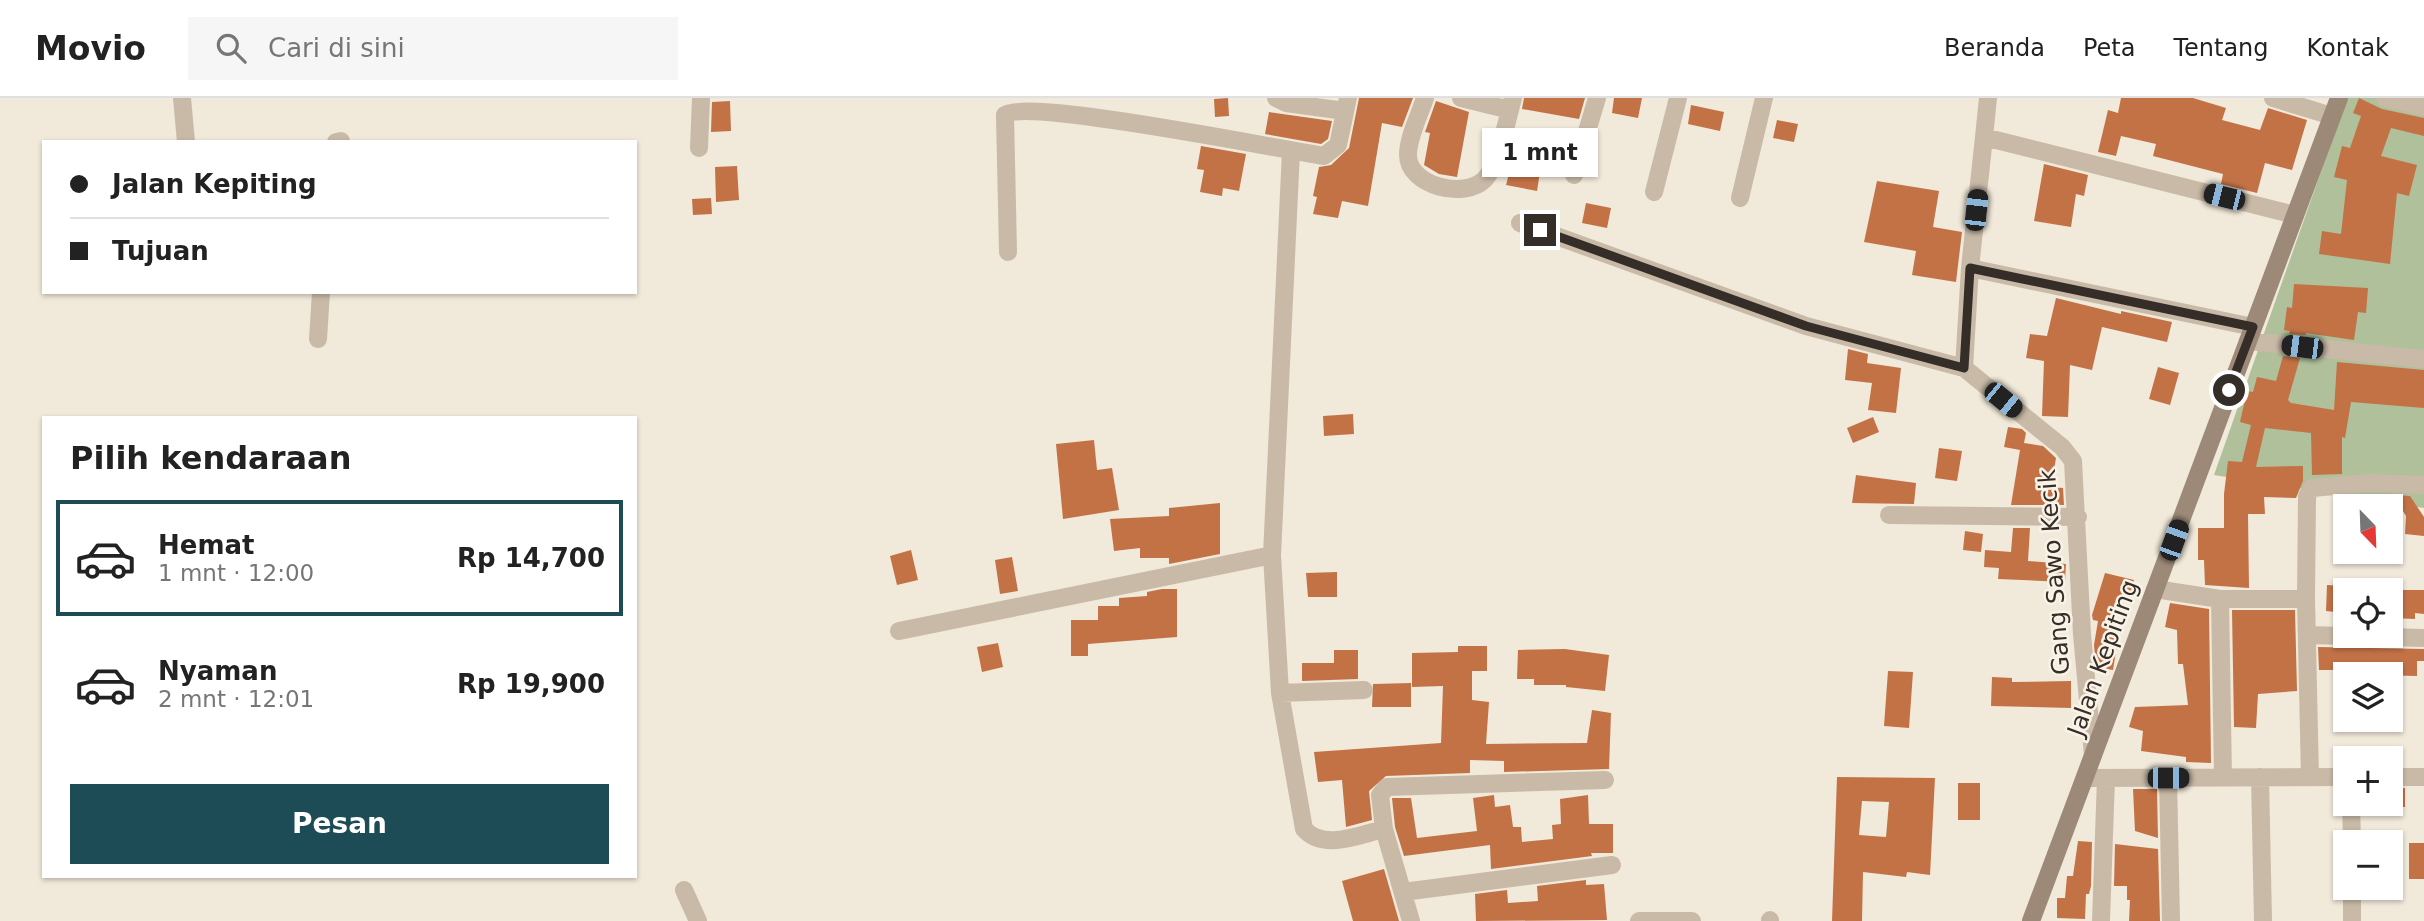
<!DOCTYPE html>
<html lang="id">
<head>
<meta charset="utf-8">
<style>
	:root { --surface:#fff; --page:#f6f6f6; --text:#222; --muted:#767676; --line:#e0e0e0; --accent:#1e4c56 }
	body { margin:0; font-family:"DejaVu Sans",sans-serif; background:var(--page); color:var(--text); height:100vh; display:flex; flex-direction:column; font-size:26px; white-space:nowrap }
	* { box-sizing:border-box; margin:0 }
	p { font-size:23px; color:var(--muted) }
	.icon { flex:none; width:38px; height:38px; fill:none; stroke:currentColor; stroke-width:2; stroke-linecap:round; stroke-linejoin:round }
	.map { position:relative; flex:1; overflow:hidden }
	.drawer { position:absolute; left:42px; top:318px; width:595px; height:462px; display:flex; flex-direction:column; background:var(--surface); border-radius:0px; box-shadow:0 2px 5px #0004 }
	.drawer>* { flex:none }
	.banner { position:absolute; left:42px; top:42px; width:595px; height:154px; border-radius:0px; box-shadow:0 2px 5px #0004; display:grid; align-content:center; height:154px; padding:0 28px; background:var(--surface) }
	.needle { width:46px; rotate:157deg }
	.controls { position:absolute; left:2333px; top:396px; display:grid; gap:14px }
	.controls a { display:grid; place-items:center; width:70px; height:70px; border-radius:0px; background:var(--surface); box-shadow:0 2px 5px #0004; font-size:35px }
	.end { position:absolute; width:32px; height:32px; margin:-16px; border:9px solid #352d27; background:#fff; box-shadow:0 0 0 4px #fff }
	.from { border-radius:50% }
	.bubble { position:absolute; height:49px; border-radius:0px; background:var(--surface); box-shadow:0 2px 5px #0004; font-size:23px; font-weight:700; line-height:49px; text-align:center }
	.car { position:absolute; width:21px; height:42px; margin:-21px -10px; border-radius:9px; box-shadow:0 0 5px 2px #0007; background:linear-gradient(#222 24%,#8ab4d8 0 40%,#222 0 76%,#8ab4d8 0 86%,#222 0) }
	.banner b { display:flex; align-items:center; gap:24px; height:66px; font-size:26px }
	.banner b+b { border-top:2px solid var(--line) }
	.banner i { width:18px; height:18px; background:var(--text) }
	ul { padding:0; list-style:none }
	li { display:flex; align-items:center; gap:21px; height:116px; margin:0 14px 10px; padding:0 14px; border:4px solid transparent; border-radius:0px }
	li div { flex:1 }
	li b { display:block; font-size:26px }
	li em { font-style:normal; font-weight:700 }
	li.current { border-color:var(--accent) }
	li>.icon { width:63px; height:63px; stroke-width:1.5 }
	h2 { padding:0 28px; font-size:32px; line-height:84px }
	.button { display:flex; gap:14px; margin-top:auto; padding:14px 28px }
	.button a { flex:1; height:80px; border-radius:0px; background:var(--accent); color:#fff; font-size:28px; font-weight:700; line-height:80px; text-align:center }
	header { display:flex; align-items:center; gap:42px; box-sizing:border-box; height:98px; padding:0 35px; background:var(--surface); border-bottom:2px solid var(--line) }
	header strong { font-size:33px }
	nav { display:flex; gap:38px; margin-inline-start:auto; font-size:24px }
	.search { width:490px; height:63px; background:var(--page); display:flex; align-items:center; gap:18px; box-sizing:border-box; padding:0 24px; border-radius:0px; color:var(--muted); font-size:26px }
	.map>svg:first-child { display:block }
</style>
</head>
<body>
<header>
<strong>Movio</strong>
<div class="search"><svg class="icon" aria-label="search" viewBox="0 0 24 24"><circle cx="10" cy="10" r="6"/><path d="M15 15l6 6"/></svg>Cari di sini</div>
<nav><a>Beranda</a><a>Peta</a><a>Tentang</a><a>Kontak</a></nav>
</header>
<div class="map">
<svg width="2424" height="823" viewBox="0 0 2424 823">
	<rect width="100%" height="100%" fill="#f1e9da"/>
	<path fill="#afc09b" d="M2347 0H2424V410L2214 377Z"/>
	<path fill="#c37246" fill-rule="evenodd" d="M1228 0 1229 18 1215 19 1214 1Z
		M1359 0H1413L1402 29 1382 25 1368 108 1342 103 1338 120 1313 116 1317 99 1313 98 1319 69 1331 67 1349 50Z
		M1524 0H1585L1579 21 1522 11Z
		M1614 0H1642L1638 20 1612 15Z
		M2121 0H2193L2226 10 2222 22 2260 32 2268 10 2307 22 2292 72 2265 65 2257 95 2221 86 2223 76 2153 58 2156 46 2121 38 2116 58 2098 54 2108 12 2118 15Z
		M2359 0 2382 11 2424 20V38L2391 30 2381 58 2417 67 2409 98 2397 95 2390 166 2319 156 2322 133 2341 136 2347 82 2334 79 2342 48 2350 50 2361 18 2353 15Z
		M730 3 731 33 711 34 712 4Z
		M1436 3 1469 14 1457 79 1439 76 1424 67 1430 35 1425 34Z
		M1691 7 1724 14 1720 33 1688 26Z
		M1269 14 1332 23 1328 41 1321 46 1265 36Z
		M1777 22 1798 26 1794 44 1773 40Z
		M1201 48 1246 56 1239 93 1223 90 1222 98 1200 94 1204 72 1197 71Z
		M1516 49 1543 55 1537 93 1506 87Z
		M2044 66 2088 77 2084 98 2076 96 2071 129 2034 123Z
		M737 68 739 102 716 104 715 69Z
		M1877 83 1939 93 1933 129 1962 134 1956 184 1912 177 1916 153 1864 144Z
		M711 100 712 116 693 117 692 101Z
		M1586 105 1611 110 1607 130 1582 125Z
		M2294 186 2368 190 2366 215 2358 214 2354 242 2306 235V237L2289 236 2290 233 2284 232 2287 209 2292 210Z
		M2056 200 2121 216V213L2172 224 2167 244 2102 229 2092 272 2070 267 2068 319 2042 318 2044 263 2026 260 2030 236 2047 238Z
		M1848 251 1868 256 1867 265 1901 270 1896 315 1868 312 1872 285 1845 282Z
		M2283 258 2300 260 2288 302 2291 305 2334 312 2337 264 2424 272V310L2351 304 2345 340 2342 339V376L2312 377 2311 335 2265 330 2256 369 2303 368V383L2296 400 2264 399 2265 416H2248L2249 490 2205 487 2204 462H2198V430H2224V396L2228 363 2242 364 2251 327 2240 324 2247 293 2253 294 2257 279 2276 283Z
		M2158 269 2179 275 2170 307 2149 301Z
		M1353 316 1354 336 1324 338 1323 318Z
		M1873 319 1879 334 1853 345 1847 330Z
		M2008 329 2022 331 2026 335 2024 345 2043 348 2056 360 2051 389 2063 390 2064 407H2011L2020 352 2004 349Z
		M1094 342 1097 372 1112 370 1119 412 1063 421 1056 346Z
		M1939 350 1962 353 1957 383 1935 380Z
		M1856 377 1916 385 1914 406 1852 405Z
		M2393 397 2410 398 2424 419V438L2405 436 2406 418Z
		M1220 405V456L1169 466V460H1140V450L1114 453 1110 421 1169 418V410Z
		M2013 430H2030L2028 463 2066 466 2065 484 1998 481 1999 470 1984 469 1985 452 2011 454Z
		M1965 433 1983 436 1981 454 1963 452Z
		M911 452 918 482 897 487 890 458Z
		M1012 459 1018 493 1000 496 995 462Z
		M1337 474V499H1308L1306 475Z
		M2105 475 2134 482 2129 503 2118 500 2109 539 2118 541 2113 572 2096 569 2094 547 2098 523 2093 522 2092 517Z
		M2327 487 2346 488 2344 515 2326 513Z
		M1162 491H1177V539L1088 546V558H1071V522H1098V508H1119V500L1147 498V494Z
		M2390 492H2424V516L2415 515V521L2390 520Z
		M2170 505 2209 511 2211 665 2186 664V659L2141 653 2143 633 2129 629 2135 609 2188 607 2183 566H2178L2177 532 2165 529Z
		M2232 512H2295L2297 593 2258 596 2256 630 2234 629Z
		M998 545 1003 569 982 574 977 549Z
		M1458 548H1487V573H1472V602L1489 604 1486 646 1587 645 1592 612 1611 615 1609 671 1504 674V663L1470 662V675L1386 678 1369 693 1372 722 1346 729 1342 682 1318 684 1314 654 1441 645 1443 588 1412 589V555L1458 554Z
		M2318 549 2424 551V563H2417V578L2335 576V572H2319Z
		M1565 551 1609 557 1605 593 1566 589V587H1534V581H1517L1518 552Z
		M1334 552H1358V581L1302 583V565H1334Z
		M1888 573 1913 574 1909 630 1884 628Z
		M1992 579 2012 580V584L2071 583V610L1991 608Z
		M1411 585V609H1372L1373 586Z
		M1837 679 1935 680 1930 777 1907 774 1906 779 1863 774 1862 823H1832ZM1862 703 1889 704 1886 739 1859 737Z
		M1958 685H1980V722H1958Z
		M2390 690H2405V709H2390Z
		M2133 691H2157L2158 740 2135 733Z
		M1494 697 1495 709 1510 707 1513 729H1521L1522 744 1553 741 1552 727 1561 726 1560 701 1588 697 1589 726H1613V755H1591L1592 758 1491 771 1490 747 1404 758 1395 729 1392 700H1411L1417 740 1477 733 1473 700Z
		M2078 743 2092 744 2091 788 2089 796H2086L2085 821 2057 820V800H2065L2067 778H2073Z
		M2409 745H2424V781H2409Z
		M2115 746 2158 751 2160 823H2129L2130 802H2127V788H2114Z
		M1384 771 1399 823H1353L1342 783Z
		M1586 782V787L1604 786 1607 822 1476 823 1475 796 1507 792 1508 805 1538 803 1537 788Z"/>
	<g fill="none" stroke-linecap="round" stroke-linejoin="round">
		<path stroke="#c9baa7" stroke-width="18" d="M182 0 186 44
			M1276 0 1286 5 1345 13
			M1425 0C1420 16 1408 39 1408 57 1408 88 1465 102 1485 81 1499 66 1507 21 1513 0
			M1461 0 1510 12
			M2273 0 2332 18
			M2385 0 2424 9
			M1984 39 1988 0
			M336 44 341 43
			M699 50 701 0
			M1291 53 1272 457 1280 595 1304 731C1324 753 1358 737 1384 731
			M1574 77 1597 0
			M1654 94 1678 0
			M1740 100 1764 0
			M1520 125 1806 228 1964 270
			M1008 154 1005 17C1028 0 1278 51 1324 58L1338 47 1348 0
			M1970 170 1964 270 2062 349 2073 363 2082 536 2093 657
			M2253 229 1970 170 1984 39 2295 117
			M318 241 321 194
			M2248 243 2424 261
			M1889 417 2078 419
			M2155 491 2220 501H2306L2307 398 2312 390 2368 385 2424 387
			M2220 501 2223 679
			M2306 501 2310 679
			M899 533 1272 457
			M2307 537 2424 540
			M1280 595 1364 592
			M2260 679 2263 823
			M2390 679H2424
			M2085 680 2345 679
			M2168 680 2171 823
			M2351 705 2352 744
			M2352 789V823
			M684 792 698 823
			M1403 794 1612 767
			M1411 823 1384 731 1380 697 1387 689 1605 682
			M1639 823H1692
			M1770 823V822
			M2101 823 2106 680"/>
		<path stroke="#9c8978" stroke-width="18" d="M2031 823 2339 0"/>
	</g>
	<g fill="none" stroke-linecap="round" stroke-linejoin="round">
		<path stroke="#352d27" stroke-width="9" d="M1540 132 1806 228 1964 270 1970 170 2253 229 2229 292"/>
	</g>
	<g text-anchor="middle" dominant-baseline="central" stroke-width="5" stroke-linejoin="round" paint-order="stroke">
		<g font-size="24" fill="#352d27" stroke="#f9f2e7">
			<text transform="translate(2054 474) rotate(-94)">Gang Sawo Kecik</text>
			<text transform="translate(2103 560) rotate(-70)">Jalan Kepiting</text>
		</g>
	</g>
</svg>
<div class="controls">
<a><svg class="needle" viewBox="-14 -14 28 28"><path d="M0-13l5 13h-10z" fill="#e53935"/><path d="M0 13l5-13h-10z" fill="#767676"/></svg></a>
<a><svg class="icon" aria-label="locate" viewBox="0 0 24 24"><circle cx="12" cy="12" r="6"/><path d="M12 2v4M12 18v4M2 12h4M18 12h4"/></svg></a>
<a><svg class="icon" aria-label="layers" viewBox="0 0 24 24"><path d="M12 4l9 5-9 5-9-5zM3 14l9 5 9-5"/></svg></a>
<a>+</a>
<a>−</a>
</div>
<i class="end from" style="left:2229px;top:292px"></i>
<i class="end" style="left:1540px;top:132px"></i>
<div class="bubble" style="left:1482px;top:30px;width:116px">1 mnt</div>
<i class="car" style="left:2224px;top:99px;rotate:284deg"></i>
<i class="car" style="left:1976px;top:112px;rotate:6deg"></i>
<i class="car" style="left:2302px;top:249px;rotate:277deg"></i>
<i class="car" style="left:2003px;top:302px;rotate:129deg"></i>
<i class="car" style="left:2174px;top:442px;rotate:20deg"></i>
<i class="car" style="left:2168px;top:680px;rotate:90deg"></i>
<div class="banner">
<b><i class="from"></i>Jalan Kepiting</b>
<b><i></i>Tujuan</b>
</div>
<section class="drawer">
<h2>Pilih kendaraan</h2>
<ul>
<li class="current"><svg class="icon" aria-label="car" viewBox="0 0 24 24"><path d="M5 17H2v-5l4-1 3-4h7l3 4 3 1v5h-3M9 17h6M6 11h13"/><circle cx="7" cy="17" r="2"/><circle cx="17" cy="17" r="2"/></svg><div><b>Hemat</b><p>1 mnt · 12:00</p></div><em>Rp 14,700</em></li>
<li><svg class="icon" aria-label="car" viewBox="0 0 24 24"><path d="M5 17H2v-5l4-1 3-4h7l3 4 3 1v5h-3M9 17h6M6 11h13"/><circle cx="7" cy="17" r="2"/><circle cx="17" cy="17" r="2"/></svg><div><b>Nyaman</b><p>2 mnt · 12:01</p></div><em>Rp 19,900</em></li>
</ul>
<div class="button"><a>Pesan</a></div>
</section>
</div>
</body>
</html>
